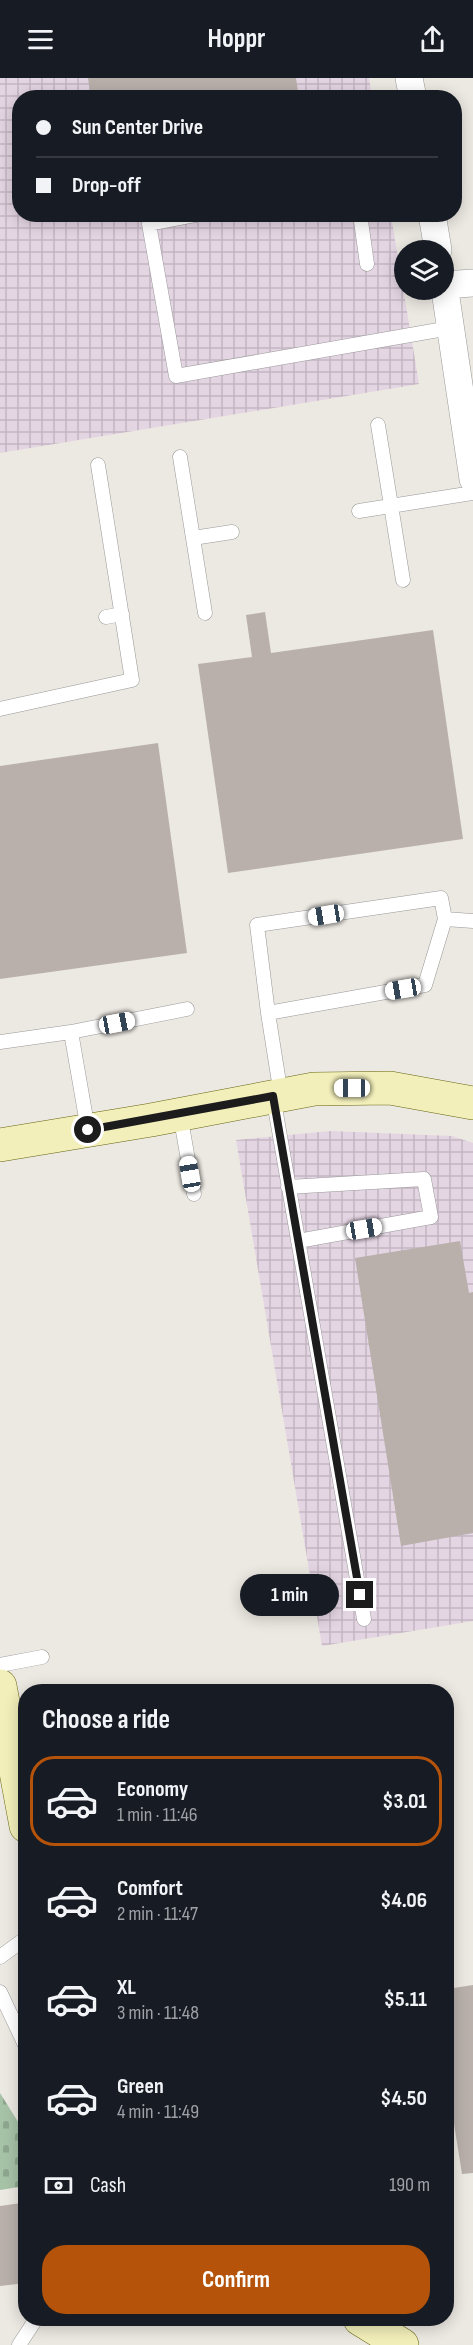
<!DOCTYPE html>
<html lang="en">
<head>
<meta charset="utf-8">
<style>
	:root { --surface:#171b24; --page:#242831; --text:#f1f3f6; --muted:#9ea1a6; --line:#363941; --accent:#b45309 }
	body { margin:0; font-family:"Sofia Sans Condensed",sans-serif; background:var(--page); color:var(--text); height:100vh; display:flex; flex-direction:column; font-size:22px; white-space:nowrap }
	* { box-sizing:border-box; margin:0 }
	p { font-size:20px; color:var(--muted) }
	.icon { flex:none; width:33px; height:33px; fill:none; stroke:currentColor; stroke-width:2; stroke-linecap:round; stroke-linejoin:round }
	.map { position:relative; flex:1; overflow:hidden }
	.sheet { position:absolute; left:18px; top:1606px; width:436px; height:642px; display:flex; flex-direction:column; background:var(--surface); border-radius:24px; box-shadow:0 3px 15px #0003 }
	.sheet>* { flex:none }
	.hud { position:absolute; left:12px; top:12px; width:450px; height:132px; border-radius:24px; box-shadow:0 3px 15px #0003; display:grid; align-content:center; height:132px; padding:0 24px; background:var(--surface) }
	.controls { position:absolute; left:394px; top:162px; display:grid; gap:12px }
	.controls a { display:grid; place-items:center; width:60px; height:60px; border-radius:50%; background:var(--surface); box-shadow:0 3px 15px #0003; font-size:30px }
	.end { position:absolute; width:27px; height:27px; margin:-14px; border:8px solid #1c1c1c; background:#fff; box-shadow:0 0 0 3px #fff }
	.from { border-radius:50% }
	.bubble { position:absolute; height:42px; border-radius:21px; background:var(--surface); box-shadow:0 3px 15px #0003; font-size:20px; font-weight:700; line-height:42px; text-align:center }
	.car { position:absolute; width:18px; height:36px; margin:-18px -9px; border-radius:8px; box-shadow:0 0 4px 2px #0007; background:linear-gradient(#fff 24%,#345 0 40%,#fff 0 76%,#345 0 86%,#fff 0) }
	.hud b { display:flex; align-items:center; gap:21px; height:57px; font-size:22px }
	.hud b+b { border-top:2px solid var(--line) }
	.hud i { width:15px; height:15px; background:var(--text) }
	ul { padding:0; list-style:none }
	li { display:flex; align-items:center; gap:18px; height:90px; margin:0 12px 9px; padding:0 12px; border:3px solid transparent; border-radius:24px }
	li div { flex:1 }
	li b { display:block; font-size:22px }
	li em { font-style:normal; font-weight:700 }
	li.current { border-color:var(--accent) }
	li>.icon { width:54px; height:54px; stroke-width:1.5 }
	h2 { padding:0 24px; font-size:27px; line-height:72px }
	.pay { display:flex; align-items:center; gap:15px; height:66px; padding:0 24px; font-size:22px }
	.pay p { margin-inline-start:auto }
	.primary-button { display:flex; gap:12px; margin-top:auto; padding:12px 24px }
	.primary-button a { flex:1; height:69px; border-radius:24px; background:var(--accent); color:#fff; font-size:24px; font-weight:700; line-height:69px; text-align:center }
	header { display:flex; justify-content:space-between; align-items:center; height:78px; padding:0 24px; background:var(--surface); font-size:27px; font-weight:700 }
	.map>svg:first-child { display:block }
</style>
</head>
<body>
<header><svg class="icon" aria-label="menu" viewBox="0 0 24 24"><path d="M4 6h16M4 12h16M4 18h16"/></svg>Hoppr<svg class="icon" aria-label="share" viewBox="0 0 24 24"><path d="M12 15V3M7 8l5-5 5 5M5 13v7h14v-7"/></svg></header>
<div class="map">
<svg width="473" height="2267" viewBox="0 0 473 2267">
	<defs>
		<pattern id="industrial-grid" width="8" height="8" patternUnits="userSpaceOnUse" patternTransform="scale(1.5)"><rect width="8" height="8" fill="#e4d5e3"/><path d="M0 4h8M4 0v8" fill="none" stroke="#c3b6c2"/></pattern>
		<pattern id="cemetery-stones" width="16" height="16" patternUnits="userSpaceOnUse" patternTransform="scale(1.5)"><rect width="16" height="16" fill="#a6c2a7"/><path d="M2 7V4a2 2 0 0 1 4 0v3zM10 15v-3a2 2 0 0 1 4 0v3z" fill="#8ea68f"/></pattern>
	</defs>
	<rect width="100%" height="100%" fill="#ece8e2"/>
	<path fill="url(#industrial-grid)" d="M0 0H369L372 19 20 20V136L391 137 419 306 0 375Z
		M331 1053 452 1058 473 1065V1543L322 1568 236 1062Z"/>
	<path fill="url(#cemetery-stones)" d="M0 2015 25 2055V2108L0 2112Z"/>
	<path fill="#b9b0ac" d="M88 0H296L299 20H91Z
		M265 534 271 575 433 552 463 761 228 795 198 586 252 579 246 537Z
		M158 665 187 875 0 901V688Z
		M460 1163 469 1215 473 1214V1455L401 1468 355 1180Z
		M473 1907V2095L462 2096 447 2002V1911Z
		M21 2125 26 2158V2205L0 2208V2128Z"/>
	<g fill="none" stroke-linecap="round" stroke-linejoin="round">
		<defs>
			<path id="lane" d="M201 136 149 146 176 298 450 250
				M360 136 367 186
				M378 347 403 502
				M180 379 205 535
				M359 433 473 415
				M193 460 232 454
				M106 539 122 536
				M0 631 132 602 98 387
				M268 935 257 847 441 820 445 841
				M71 954 187 931
				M0 964 71 954 88 1052
				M281 1017 268 935 425 907 445 841 473 843
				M273 1018 364 1541
				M180 1036 194 1116
				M288 1109 424 1101 431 1139 298 1163
				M0 1587 42 1579
				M0 1879 26 1860
				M0 1914 26 1969
				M19 2267 36 2241"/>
			<path id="street" d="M409 0 413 20
				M432 136 438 172
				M444 206 473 401
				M444 207 473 205"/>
			<path id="secondary" d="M0 1067 151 1042 314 1011 390 1010 473 1025
				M0 1608 26 1748
				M360 2241 402 2267"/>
		</defs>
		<use href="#lane" stroke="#999" stroke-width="15"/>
		<use href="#street" stroke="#999" stroke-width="28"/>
		<use href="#secondary" stroke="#656510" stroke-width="34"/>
		<use href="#lane" stroke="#fff" stroke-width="14"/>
		<use href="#street" stroke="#fff" stroke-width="27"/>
		<use href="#secondary" stroke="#f2efba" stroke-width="33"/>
	</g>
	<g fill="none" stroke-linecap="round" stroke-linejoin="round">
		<path stroke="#1c1c1c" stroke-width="8" d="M88 1052 273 1018 360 1517"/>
	</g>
</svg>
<div class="controls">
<a><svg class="icon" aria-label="layers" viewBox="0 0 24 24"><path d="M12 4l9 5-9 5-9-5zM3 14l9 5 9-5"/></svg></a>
</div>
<i class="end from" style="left:88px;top:1052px"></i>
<i class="end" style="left:360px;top:1517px"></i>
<div class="bubble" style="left:240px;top:1496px;width:99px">1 min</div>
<i class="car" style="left:326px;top:837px;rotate:261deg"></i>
<i class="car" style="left:403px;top:911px;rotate:260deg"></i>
<i class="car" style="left:117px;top:945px;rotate:79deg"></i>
<i class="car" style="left:352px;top:1010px;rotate:270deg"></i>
<i class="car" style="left:190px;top:1096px;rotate:350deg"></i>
<i class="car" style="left:364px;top:1151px;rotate:80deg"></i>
<div class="hud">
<b><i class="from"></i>Sun Center Drive</b>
<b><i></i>Drop-off</b>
</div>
<section class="sheet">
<h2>Choose a ride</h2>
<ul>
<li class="current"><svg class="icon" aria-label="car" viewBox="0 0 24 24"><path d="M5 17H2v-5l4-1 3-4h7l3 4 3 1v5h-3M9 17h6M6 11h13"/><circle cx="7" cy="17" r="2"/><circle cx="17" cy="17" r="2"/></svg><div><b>Economy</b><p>1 min · 11:46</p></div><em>$3.01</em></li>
<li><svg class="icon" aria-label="car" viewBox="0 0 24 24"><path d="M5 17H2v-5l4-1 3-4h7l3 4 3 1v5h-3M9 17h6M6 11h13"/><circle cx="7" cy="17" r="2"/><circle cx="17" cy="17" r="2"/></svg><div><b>Comfort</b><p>2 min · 11:47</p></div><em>$4.06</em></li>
<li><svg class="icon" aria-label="car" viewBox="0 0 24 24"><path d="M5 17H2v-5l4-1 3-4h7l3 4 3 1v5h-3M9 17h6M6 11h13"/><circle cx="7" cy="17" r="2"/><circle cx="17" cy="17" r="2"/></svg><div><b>XL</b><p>3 min · 11:48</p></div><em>$5.11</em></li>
<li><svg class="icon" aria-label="car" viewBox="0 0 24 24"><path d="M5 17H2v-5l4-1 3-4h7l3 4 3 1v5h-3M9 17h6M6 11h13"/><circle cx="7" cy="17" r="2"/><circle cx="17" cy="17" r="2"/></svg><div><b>Green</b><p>4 min · 11:49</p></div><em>$4.50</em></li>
</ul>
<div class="pay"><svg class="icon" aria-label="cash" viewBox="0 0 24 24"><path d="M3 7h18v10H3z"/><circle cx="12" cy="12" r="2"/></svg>Cash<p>190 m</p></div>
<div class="primary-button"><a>Confirm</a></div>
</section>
</div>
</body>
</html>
